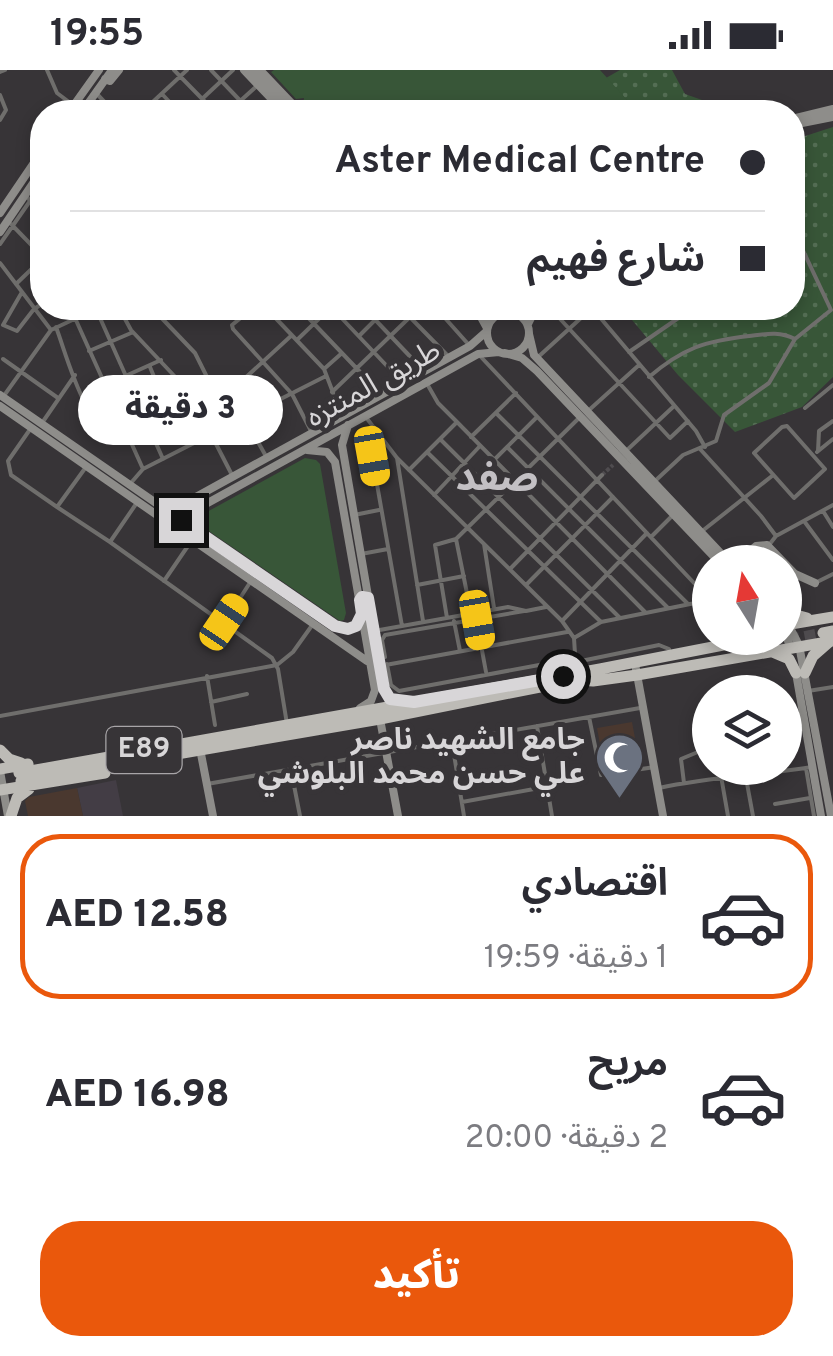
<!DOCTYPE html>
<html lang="ar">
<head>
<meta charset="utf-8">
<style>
	:root { --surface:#fff; --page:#f2f2f3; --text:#2b2b33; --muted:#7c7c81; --line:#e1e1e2; --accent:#ea580c }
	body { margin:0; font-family:Overpass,"Noto Sans Arabic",sans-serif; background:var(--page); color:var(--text); direction:rtl; height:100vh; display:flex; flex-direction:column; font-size:38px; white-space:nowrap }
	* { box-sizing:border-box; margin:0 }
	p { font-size:32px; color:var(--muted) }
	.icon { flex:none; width:55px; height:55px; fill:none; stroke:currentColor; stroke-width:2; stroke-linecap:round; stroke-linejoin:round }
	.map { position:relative; height:746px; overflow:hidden; direction:ltr }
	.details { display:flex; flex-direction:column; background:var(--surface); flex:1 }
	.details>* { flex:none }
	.banner { position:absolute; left:30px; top:30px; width:775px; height:220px; border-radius:40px; box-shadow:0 5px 15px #0003; direction:rtl; display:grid; align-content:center; height:220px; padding:0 40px; background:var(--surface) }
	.needle { width:65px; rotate:349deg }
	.tools { position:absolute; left:692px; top:475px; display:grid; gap:20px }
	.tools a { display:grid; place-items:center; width:110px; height:110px; border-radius:50%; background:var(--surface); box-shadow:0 5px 15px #0003; font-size:50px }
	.end { position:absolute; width:45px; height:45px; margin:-22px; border:12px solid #d8d6d8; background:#111; box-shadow:0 0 0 5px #111 }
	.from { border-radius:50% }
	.bubble { position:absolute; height:70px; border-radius:35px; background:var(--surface); box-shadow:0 5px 15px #0003; font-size:32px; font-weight:800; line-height:70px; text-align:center; direction:rtl }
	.car { position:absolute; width:30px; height:60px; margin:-30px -15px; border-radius:12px; box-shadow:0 0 8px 2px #0007; background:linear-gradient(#f5c518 24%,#345 0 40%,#f5c518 0 76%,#345 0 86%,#f5c518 0) }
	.banner b { display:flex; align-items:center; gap:35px; height:95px; font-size:38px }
	.banner b+b { border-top:2px solid var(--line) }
	.banner i { width:25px; height:25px; background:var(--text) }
	ul { padding:18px 0 0; list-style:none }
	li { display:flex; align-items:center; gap:30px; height:165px; margin:0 20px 15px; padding:0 20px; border:5px solid transparent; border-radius:40px }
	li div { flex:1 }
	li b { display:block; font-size:38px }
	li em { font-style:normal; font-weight:800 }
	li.active { border-color:var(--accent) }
	li>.icon { width:90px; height:90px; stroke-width:1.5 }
	.cta { display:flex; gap:20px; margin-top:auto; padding:20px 40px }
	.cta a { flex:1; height:115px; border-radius:40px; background:var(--accent); color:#fff; font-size:40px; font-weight:800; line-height:115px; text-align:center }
	.status { display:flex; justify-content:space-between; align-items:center; height:70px; padding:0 50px; background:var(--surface); direction:ltr }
	.status svg { height:28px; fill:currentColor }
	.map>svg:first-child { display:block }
</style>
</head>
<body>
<div class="status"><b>19:55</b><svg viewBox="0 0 49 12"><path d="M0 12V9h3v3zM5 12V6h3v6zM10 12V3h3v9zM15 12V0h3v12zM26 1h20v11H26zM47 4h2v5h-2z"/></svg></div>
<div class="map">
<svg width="833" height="746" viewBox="0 0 833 746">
	<defs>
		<pattern id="grass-dots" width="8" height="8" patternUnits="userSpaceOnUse" patternTransform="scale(2.5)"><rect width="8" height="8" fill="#385638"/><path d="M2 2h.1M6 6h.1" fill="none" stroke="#546e54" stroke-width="1.8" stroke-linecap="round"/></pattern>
	</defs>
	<rect width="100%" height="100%" fill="#373437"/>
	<path fill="#433d45" d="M116 710 123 746H83L77 718Z"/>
	<path fill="#4a382f" d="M632 652 640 695 605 702 597 658Z
		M77 718 83 746H28L25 731 29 727Z"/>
	<path fill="url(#grass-dots)" d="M620 0H672L685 24 702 30 707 42H638L606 8Z
		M833 57V307L802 337 735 362 678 305 622 238H792L793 70Z"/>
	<path fill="#385638" d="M274 0H600L638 42H310L303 35 304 28 296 29 271 2Z
		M305 388 316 390 320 394 346 543 344 550 340 551 203 457 201 452 205 443Z"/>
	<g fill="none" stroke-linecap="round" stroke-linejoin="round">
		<path stroke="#4f4c4f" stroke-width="4" stroke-dasharray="4 2" stroke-linecap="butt" d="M602 405 613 395"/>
		<path stroke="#4f4c4f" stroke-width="11" stroke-dasharray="11 5.5" stroke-linecap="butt" d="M756 576 823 563"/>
		<path stroke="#6f6e6c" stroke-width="4" d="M47 0 57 23 73 35
			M174 0 215 42
			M211 0 251 42
			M0 2 5 0
			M96 23 114 42
			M162 24 179 42
			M0 25 6 40 0 50
			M202 29 233 0
			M142 42 187 0
			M228 42 259 14
			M33 114 42 123
			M11 154 42 186
			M0 174 30 131 26 125
			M0 193 51 260
			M16 214 42 189
			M22 222 3 255 17 261 34 239 42 234
			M119 238 131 260 197 330
			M152 238 195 283 214 321
			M253 238 232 255 233 259 292 324 312 363
			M266 238 324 299 342 346
			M299 238 382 325
			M332 238 403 313
			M364 238 422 299
			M401 238 449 287
			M436 238 469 275
			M550 238 670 368 688 351
			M592 238 696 361 705 377
			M96 239 163 389
			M75 248 143 399
			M56 257C68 289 85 360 121 368L226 315 267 388
			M359 266 375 250
			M298 269 330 238
			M89 281 131 263
			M629 282 693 238
			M481 287 710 530
			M537 288 592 238
			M3 289 58 328
			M150 297 169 343
			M324 299 342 283
			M649 307C683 278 705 271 749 266 766 264 779 261 795 269L831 240 792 157
			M426 312 438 333 457 352 646 543
			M231 321 292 265
			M332 322 410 247
			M83 325 161 290
			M3 327 51 260 98 238
			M194 331 233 407
			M805 338 833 315
			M588 341 639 295
			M496 343 688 534
			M365 346 397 388 562 551 574 568 575 584 566 590 399 621 391 615 387 594
			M42 353 75 305
			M787 356 825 399 794 428 754 383 782 357Z
			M31 358 8 391 11 405 57 437 86 397
			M471 367 516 323
			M440 369 620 548
			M380 371 372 386 402 556
			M507 377 668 538
			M700 379 761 446 776 466
			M626 381 673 337
			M818 381 819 361 833 351
			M427 382 601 552
			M817 382 833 369
			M397 388 423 551
			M494 390 537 347
			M409 400 457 352
			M655 411 683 385 716 371 724 345 769 313 795 269
			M130 414 143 399 326 306
			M434 425 479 377
			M57 437 110 472 136 434
			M823 441 833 457
			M354 445 379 440
			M804 451 833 490
			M701 462 772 406
			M651 467 672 446
			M456 469 471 543
			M110 472 272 588 278 599 287 654
			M484 474 494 538
			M769 475 776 466 833 435
			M361 484 388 479
			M511 498 602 405
			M164 511 192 470
			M815 513 833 504
			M417 515 464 506
			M526 515 613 427
			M447 548 435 475 456 469 580 347
			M476 548 486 602
			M454 551 460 581
			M562 551 647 463
			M224 553 251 511
			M374 561 508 537 526 541 546 537
			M574 568 601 552 710 530
			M385 587 382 570 385 565 524 541
			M581 591 659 575 669 579
			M380 596 567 562
			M207 606 215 655
			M808 621 833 617
			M211 632 247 624
			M0 646 277 595 293 582 313 554
			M589 647 601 705 655 697
			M537 656 552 746
			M452 672 464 746
			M806 698 814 746
			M291 700 300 746
			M721 706 728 746
			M746 708 753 746
			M684 713 681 689 710 677
			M207 714 640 638
			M659 718C710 707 760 705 812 697
			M462 732 545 717
			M775 734 810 728"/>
		<path stroke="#8e8d8a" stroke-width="8" d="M244 0 284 42
			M252 0 292 42
			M260 0 300 42
			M105 9 110 11 119 0
			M69 42 99 0
			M82 42 112 0
			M792 49 833 39
			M792 55 833 47
			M0 143 42 81
			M0 162 42 100
			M476 238 487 258
			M487 263a21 21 0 1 1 42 0a21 21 0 1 1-42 0Z
			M528 254 536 238
			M529 264 534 285 729 492
			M505 283 522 288 537 301 719 492
			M0 325 335 557 353 558 362 544
			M0 336 367 591 380 596
			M348 355 342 375 384 619 390 629 400 631
			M307 380 327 382 335 392 375 620 371 631 360 638
			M162 437 185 433 470 276 487 261
			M200 461 194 446 204 435 478 284 499 282
			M737 492 756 476 767 475 795 504 815 513
			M787 552 799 575 831 746
			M785 563 791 579
			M636 599 663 746
			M796 603 821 746
			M380 649 398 746
			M201 684 213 746
			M0 701 8 746"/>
		<path stroke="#bdbbb6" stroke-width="11" d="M785 542 807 548
			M785 555 833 547
			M823 563 833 561
			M770 581 789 589 796 603
			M805 603 813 586 829 572
			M578 610 593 611 637 605 833 571
			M0 680 9 689 21 693
			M0 699 28 694
			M19 703 600 599 754 569
			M21 711 380 649 545 616
			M0 720 105 703
			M11 746 17 728 29 719"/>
	</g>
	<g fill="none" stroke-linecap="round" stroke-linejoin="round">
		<path stroke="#d8d6d8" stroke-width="12" d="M181 450 335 556 348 559 356 556 362 544 360 530 362 527 368 528 384 619 390 629 414 632 563 606"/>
	</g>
	<defs>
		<symbol id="mosque-pin" viewBox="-11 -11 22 30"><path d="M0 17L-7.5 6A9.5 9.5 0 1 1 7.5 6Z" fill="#6b7280" stroke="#373437"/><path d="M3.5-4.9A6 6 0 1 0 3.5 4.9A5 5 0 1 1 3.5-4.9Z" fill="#fff"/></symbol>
	</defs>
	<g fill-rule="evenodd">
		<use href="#mosque-pin" x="592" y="660" width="55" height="75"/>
	</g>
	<g text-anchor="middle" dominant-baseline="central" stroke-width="10" stroke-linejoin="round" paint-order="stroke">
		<rect fill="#373437" stroke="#a8a5a8" stroke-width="2.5" x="106.5" y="657" width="75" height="46" rx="8"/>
		<g font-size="28" font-weight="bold" fill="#d8d6d8">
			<text x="144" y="680">E89</text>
		</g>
		<g font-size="30" fill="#d8d6d8" stroke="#373437">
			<text transform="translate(374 315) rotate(-29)">طريق المنتزه</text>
		</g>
		<g font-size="30" font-weight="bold" fill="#d8d6d8" stroke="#373437" text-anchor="end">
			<text x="585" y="671">جامع الشهيد ناصر<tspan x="585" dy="34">علي حسن محمد البلوشي</tspan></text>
		</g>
		<g font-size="40" font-weight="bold" fill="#c3c0c4" stroke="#373437">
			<text x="497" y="410">صفد</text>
		</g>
	</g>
</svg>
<div class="tools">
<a><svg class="needle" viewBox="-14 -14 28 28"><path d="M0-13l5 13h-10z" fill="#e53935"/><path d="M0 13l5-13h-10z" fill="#7c7c81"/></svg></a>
<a><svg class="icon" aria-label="layers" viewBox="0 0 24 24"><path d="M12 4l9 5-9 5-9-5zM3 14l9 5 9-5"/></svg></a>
</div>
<i class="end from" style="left:563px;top:606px"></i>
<i class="end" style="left:181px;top:450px"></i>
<div class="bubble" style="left:78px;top:305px;width:205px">3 دقيقة</div>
<i class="car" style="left:372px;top:386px;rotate:170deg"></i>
<i class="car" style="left:477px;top:550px;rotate:170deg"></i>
<i class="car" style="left:224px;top:552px;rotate:34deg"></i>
<div class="banner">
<b><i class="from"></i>Aster Medical Centre</b>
<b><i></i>شارع فهيم</b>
</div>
</div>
<section class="details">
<ul>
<li class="active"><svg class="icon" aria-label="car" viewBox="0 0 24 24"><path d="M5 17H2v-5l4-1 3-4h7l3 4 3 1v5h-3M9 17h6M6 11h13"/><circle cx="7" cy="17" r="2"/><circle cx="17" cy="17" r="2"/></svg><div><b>اقتصادي</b><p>1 دقيقة · 19:59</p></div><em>AED 12.58</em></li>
<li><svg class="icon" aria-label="car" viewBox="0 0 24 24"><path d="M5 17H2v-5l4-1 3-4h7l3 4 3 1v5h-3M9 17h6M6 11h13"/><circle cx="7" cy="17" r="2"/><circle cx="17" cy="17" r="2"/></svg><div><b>مريح</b><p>2 دقيقة · 20:00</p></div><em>AED 16.98</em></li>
</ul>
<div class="cta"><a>تأكيد</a></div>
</section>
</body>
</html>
